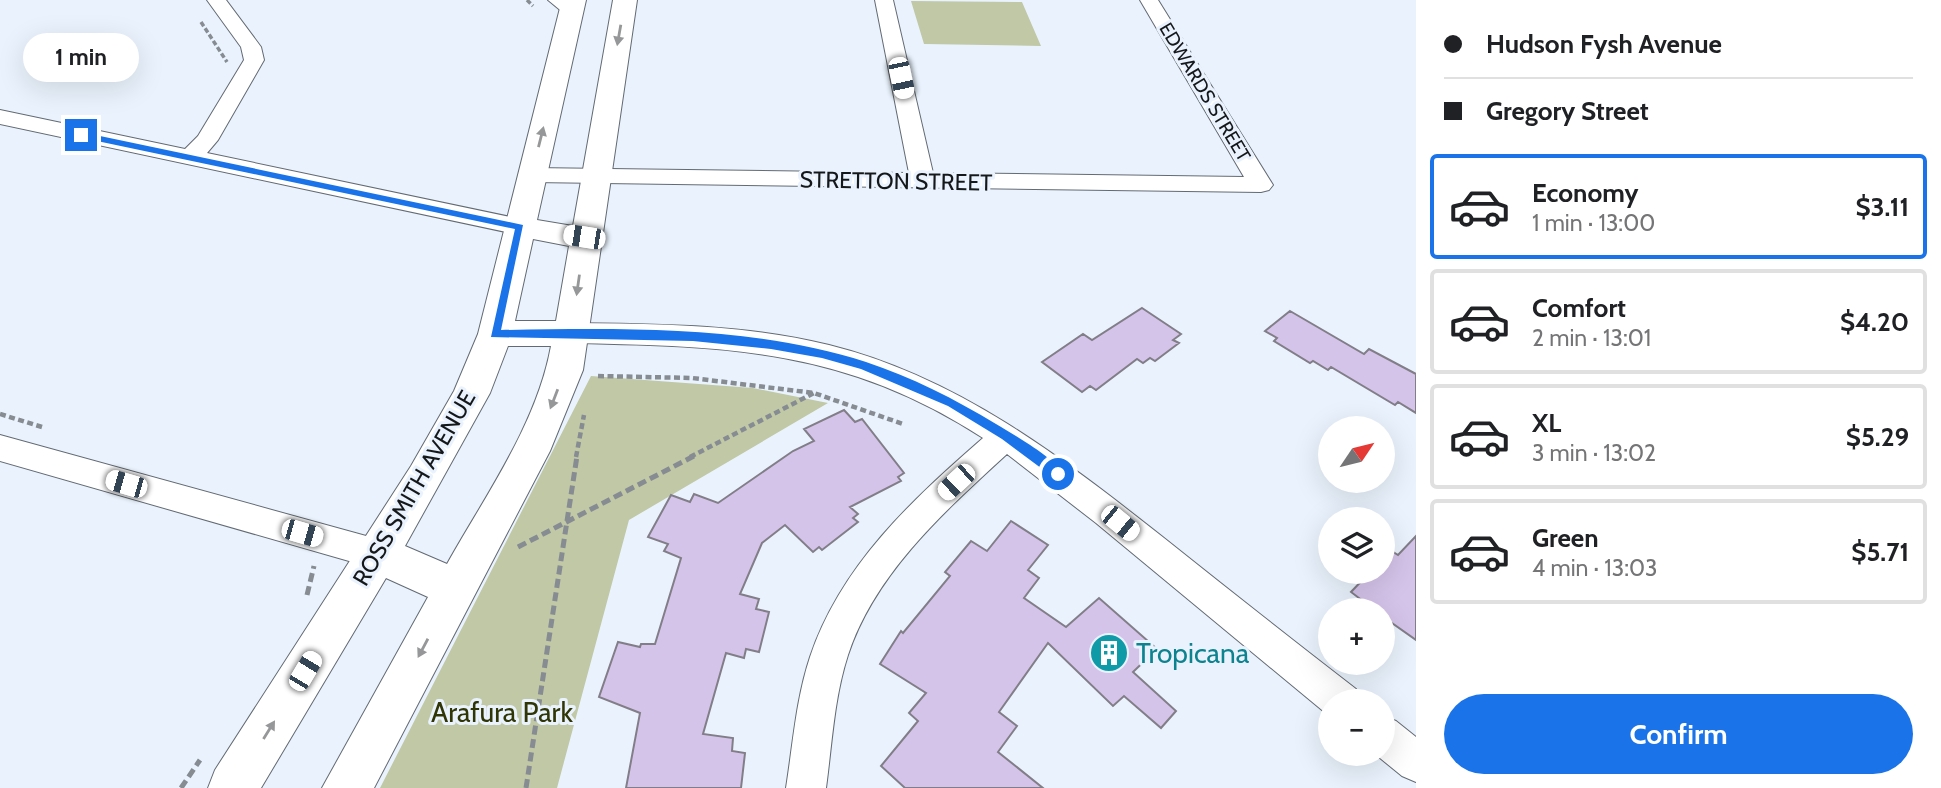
<!DOCTYPE html>
<html lang="en">
<head>
<meta charset="utf-8">
<style>
	:root { --surface:#fff; --page:#f6f6f6; --text:#202124; --muted:#757577; --line:#e0e0e0; --accent:#1a73e8 }
	body { margin:0; font-family:Cabin,sans-serif; background:var(--page); color:var(--text); height:100vh; display:flex; flex-direction:column; font-size:26px; white-space:nowrap }
	* { box-sizing:border-box; margin:0 }
	p { font-size:23px; color:var(--muted) }
	.icon { flex:none; width:38px; height:38px; fill:none; stroke:currentColor; stroke-width:2; stroke-linecap:round; stroke-linejoin:round }
	.map { position:relative; flex:1; overflow:hidden }
	.details { display:flex; flex-direction:column; background:var(--surface); width:525px }
	.details>* { flex:none }
	.hud { display:grid; align-content:center; height:154px; padding:0 28px; background:var(--surface) }
	.needle { width:46px; rotate:55deg }
	.fabs { position:absolute; left:1318px; top:416px; display:grid; gap:14px }
	.fabs a { display:grid; place-items:center; width:77px; height:77px; border-radius:50%; background:var(--surface); box-shadow:0 7px 28px #0002; font-size:35px }
	.end { position:absolute; width:32px; height:32px; margin:-16px; border:9px solid #1a73e8; background:#fff; box-shadow:0 0 0 4px #fff }
	.from { border-radius:50% }
	.bubble { position:absolute; height:49px; border-radius:24px; background:var(--surface); box-shadow:0 7px 28px #0002; font-size:23px; font-weight:700; line-height:49px; text-align:center }
	.car { position:absolute; width:21px; height:42px; margin:-21px -10px; border-radius:9px; box-shadow:0 0 5px 2px #0007; background:linear-gradient(#fff 24%,#345 0 40%,#fff 0 76%,#345 0 86%,#fff 0) }
	.hud b { display:flex; align-items:center; gap:24px; height:66px; font-size:26px }
	.hud b+b { border-top:2px solid var(--line) }
	.hud i { width:18px; height:18px; background:var(--text) }
	ul { padding:0; list-style:none }
	li { display:flex; align-items:center; gap:21px; height:105px; margin:0 14px 10px; padding:0 14px; border:4px solid var(--line); border-radius:7px }
	li div { flex:1 }
	li b { display:block; font-size:26px }
	li em { font-style:normal; font-weight:700 }
	li.on { border-color:var(--accent) }
	li>.icon { width:63px; height:63px; stroke-width:1.5 }
	.button { display:flex; gap:14px; margin-top:auto; padding:14px 28px }
	.button a { flex:1; height:80px; border-radius:42px; background:var(--accent); color:#fff; font-size:28px; font-weight:700; line-height:80px; text-align:center }
	main { display:flex; flex:1; min-height:0 }
	.map>svg:first-child { display:block }
</style>
</head>
<body>
<main>
<div class="map">
<svg width="1416" height="788" viewBox="0 0 1416 788">
	<rect width="100%" height="100%" fill="#eaf3fd"/>
	<path fill="#c0c8a6" d="M911 1 1022 2 1041 46 924 44Z
		M591 376 753 388 828 403 629 520 557 788H380Z"/>
	<path fill="#d5c4ea" stroke="#827e88" stroke-width="2" d="M1142 308 1181 334 1173 340 1179 343 1155 361 1150 358 1143 363 1137 359 1096 390 1090 386 1082 392 1042 362 1083 334 1092 340Z
		M1290 311 1364 354 1369 349 1416 374V413L1398 402 1395 405 1331 367 1328 370 1313 361 1310 363 1274 341 1277 338 1265 331Z
		M844 410 855 422 862 419 904 473 898 477 901 481 850 507 858 514 853 518 858 522 822 550 819 547 813 552 785 525 762 543 740 594 759 599 756 609 769 612 759 652 746 649 744 658 726 653 703 734 733 738 732 751 745 753 741 788H626L640 713 599 697 618 642 640 647 641 644H655L681 558 664 551 668 544 648 537 671 495 690 502 694 494 718 503 793 451 814 441 804 429Z
		M1011 521 1048 545 1028 570 1039 578 1024 598 1066 627 1099 598 1157 649 1133 672 1176 711 1161 728 1124 696 1113 706 1048 643 999 712 1017 726 998 752 1043 788H905L881 766 918 721 909 713 926 693 880 664 901 631 903 633 950 576 945 572 971 541 987 551Z
		M1416 536V640L1382 616V611H1376L1351 592 1370 572H1382V559L1390 550 1398 555Z"/>
	<g fill="none" stroke-linecap="round" stroke-linejoin="round">
		<defs>
			<path id="minor" d="M207 0H226L261 47 264 60 218 140 207 153 520 219 529 221 533 227 529 233 520 235 0 124V110L185 149 198 136 244 60 241 47Z
				M548 0H570L582 10 579 14H565Z
				M875 0H893L933 173 1244 177 1140 0H1158L1273 185 1269 190 1261 192 532 182 524 180 520 175 524 170 532 168 909 173Z
				M571 323C657 324 745 324 829 345 958 377 1061 457 1164 538 1228 589 1291 639 1356 689L1361 702H1330L1328 715 1096 523 1007 454C945 511 875 573 848 655 834 698 832 744 826 788H786C793 744 796 699 810 657 841 565 912 500 983 438 846 349 729 346 571 343L561 340 557 333 561 326Z
				M0 435 377 539 389 543 394 554 389 565 377 569 0 461Z
				M1382 716 1396 721 1416 737V782L1402 776 1375 754H1382Z"/>
			<path id="tertiary" d="M562 0H586L537 220 573 226 613 0H637L583 370 550 451 374 788H322L428 597 386 578 261 788H208L215 770 411 466 454 391 478 334ZM533 239 569 246 556 321H515ZM508 346H551C537 424 485 496 447 564L405 546 490 393Z"/>
		</defs>
		<use href="#minor" stroke="#636a73" stroke-width="2"/>
		<use href="#tertiary" stroke="#636a73" stroke-width="2"/>
		<path stroke="#868c92" stroke-width="3.5" stroke-dasharray="5 2.5" stroke-linecap="butt" d="M527 0 533 6
			M201 22 227 62"/>
		<path stroke="#868c92" stroke-width="4.5" stroke-dasharray="6 3.5" stroke-linecap="butt" d="M598 376 692 378 814 393 903 424
			M0 414 42 427
			M576 457 584 415
			M690 457 814 393"/>
		<path stroke="#868c92" stroke-width="5" stroke-dasharray="9 4.5" stroke-linecap="butt" d="M518 547 694 456
			M307 595 314 566
			M181 788 200 760
			M526 788 577 456"/>
		<use href="#minor" fill="#fff" fill-rule="evenodd"/>
		<use href="#tertiary" fill="#fff" fill-rule="evenodd"/>
	</g>
	<defs><path id="oneway-solid" d="M-6-.8H1V-3.2L6.5 0L1 3.2V.8H-6Z" transform="scale(1.75)"/></defs>
	<g fill="#969798">
		<use href="#oneway-solid" transform="translate(619 35) rotate(100)"/>
		<use href="#oneway-solid" transform="translate(541 137) rotate(-76)"/>
		<use href="#oneway-solid" transform="translate(578 285) rotate(98)"/>
		<use href="#oneway-solid" transform="translate(554 399) rotate(111)"/>
		<use href="#oneway-solid" transform="translate(423 648) rotate(118)"/>
		<use href="#oneway-solid" transform="translate(269 730) rotate(-58)"/>
	</g>
	<path fill="#1a73e8" d="M81 132 523 225 501 330C621 328 751 325 866 362 911 377 955 399 996 424 1014 435 1053 457 1064 474L1058 479 1053 477 1002 439 948 406 861 369 822 358 771 349 693 341 491 337 515 229 78 137Z"/>
	<defs>
		<symbol id="building-disc" viewBox="-11 -11 22 22"><circle r="9.5" fill="#0f9aa8" stroke="#eaf3fd"/><path d="M-4-6H4V6H1V3H-1V6H-4ZM-2.5-4.3h1.7v1.8h-1.7ZM.8-4.3h1.7v1.8H.8ZM-2.5-1h1.7V.8h-1.7ZM.8-1h1.7V.8H.8Z" fill="#fff"/></symbol>
	</defs>
	<g fill-rule="evenodd">
		<use href="#building-disc" x="1087" y="631" width="44" height="44"/>
	</g>
	<g text-anchor="middle" dominant-baseline="central" stroke-width="6" stroke-linejoin="round" paint-order="stroke">
		<g font-size="19" fill="#15181b" stroke="#eaf3fd">
			<text transform="translate(1205 92) rotate(59)">EDWARDS STREET</text>
		</g>
		<g font-size="23" fill="#15181b" stroke="#eaf3fd">
			<text transform="translate(896 181) rotate(1)">STRETTON STREET</text>
			<text transform="translate(414 488) rotate(-60)">ROSS SMITH AVENUE</text>
		</g>
		<g font-size="28" fill="#0d838f" stroke="#eaf3fd" text-anchor="start">
			<text x="1136" y="653">Tropicana</text>
		</g>
		<g font-size="28" fill="#2f3504" stroke="#eaf3fd">
			<text x="502" y="712">Arafura Park</text>
		</g>
	</g>
</svg>
<div class="fabs">
<a><svg class="needle" viewBox="-14 -14 28 28"><path d="M0-13l5 13h-10z" fill="#e53935"/><path d="M0 13l5-13h-10z" fill="#757577"/></svg></a>
<a><svg class="icon" aria-label="layers" viewBox="0 0 24 24"><path d="M12 4l9 5-9 5-9-5zM3 14l9 5 9-5"/></svg></a>
<a>+</a>
<a>−</a>
</div>
<i class="end from" style="left:1058px;top:474px"></i>
<i class="end" style="left:81px;top:135px"></i>
<div class="bubble" style="left:23px;top:33px;width:116px">1 min</div>
<i class="car" style="left:901px;top:78px;rotate:168deg"></i>
<i class="car" style="left:584px;top:237px;rotate:279deg"></i>
<i class="car" style="left:956px;top:482px;rotate:227deg"></i>
<i class="car" style="left:126px;top:484px;rotate:286deg"></i>
<i class="car" style="left:1120px;top:523px;rotate:129deg"></i>
<i class="car" style="left:302px;top:533px;rotate:106deg"></i>
<i class="car" style="left:305px;top:671px;rotate:31deg"></i>
</div>
<section class="details">
<div class="hud">
<b><i class="from"></i>Hudson Fysh Avenue</b>
<b><i></i>Gregory Street</b>
</div>
<ul>
<li class="on"><svg class="icon" aria-label="car" viewBox="0 0 24 24"><path d="M5 17H2v-5l4-1 3-4h7l3 4 3 1v5h-3M9 17h6M6 11h13"/><circle cx="7" cy="17" r="2"/><circle cx="17" cy="17" r="2"/></svg><div><b>Economy</b><p>1 min · 13:00</p></div><em>$3.11</em></li>
<li><svg class="icon" aria-label="car" viewBox="0 0 24 24"><path d="M5 17H2v-5l4-1 3-4h7l3 4 3 1v5h-3M9 17h6M6 11h13"/><circle cx="7" cy="17" r="2"/><circle cx="17" cy="17" r="2"/></svg><div><b>Comfort</b><p>2 min · 13:01</p></div><em>$4.20</em></li>
<li><svg class="icon" aria-label="car" viewBox="0 0 24 24"><path d="M5 17H2v-5l4-1 3-4h7l3 4 3 1v5h-3M9 17h6M6 11h13"/><circle cx="7" cy="17" r="2"/><circle cx="17" cy="17" r="2"/></svg><div><b>XL</b><p>3 min · 13:02</p></div><em>$5.29</em></li>
<li><svg class="icon" aria-label="car" viewBox="0 0 24 24"><path d="M5 17H2v-5l4-1 3-4h7l3 4 3 1v5h-3M9 17h6M6 11h13"/><circle cx="7" cy="17" r="2"/><circle cx="17" cy="17" r="2"/></svg><div><b>Green</b><p>4 min · 13:03</p></div><em>$5.71</em></li>
</ul>
<div class="button"><a>Confirm</a></div>
</section>
</main>
</body>
</html>
